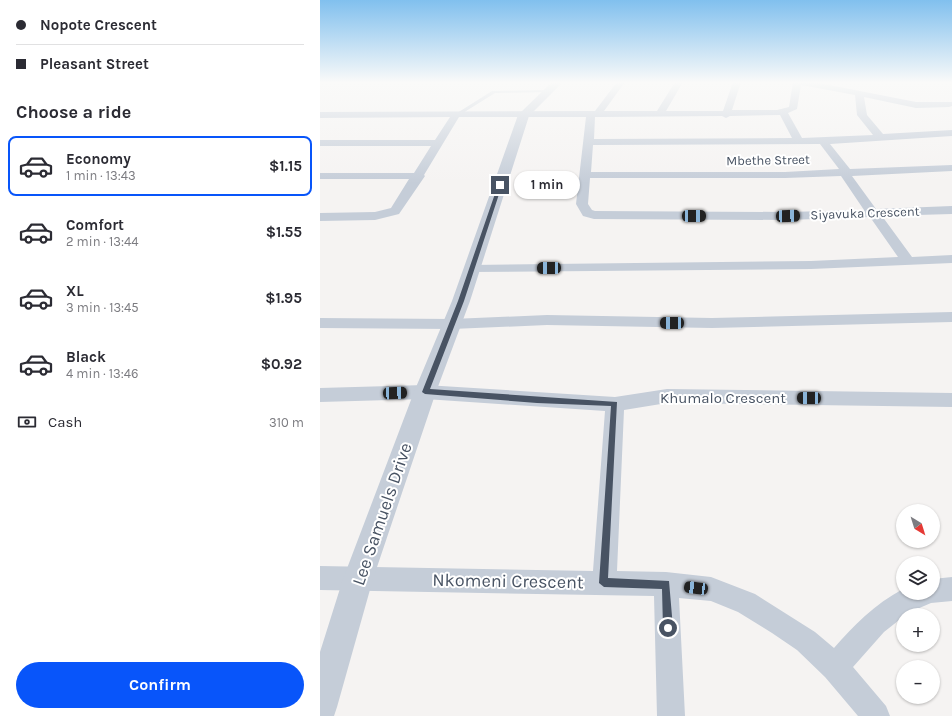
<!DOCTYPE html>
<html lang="en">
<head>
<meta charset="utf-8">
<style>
	:root { --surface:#fff; --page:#f2f2f3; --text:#2b2b33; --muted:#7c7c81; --line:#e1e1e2; --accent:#0855fa }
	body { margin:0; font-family:Karla,sans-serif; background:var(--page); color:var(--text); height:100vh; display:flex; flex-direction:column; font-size:15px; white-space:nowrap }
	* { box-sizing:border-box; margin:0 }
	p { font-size:13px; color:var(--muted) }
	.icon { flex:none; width:22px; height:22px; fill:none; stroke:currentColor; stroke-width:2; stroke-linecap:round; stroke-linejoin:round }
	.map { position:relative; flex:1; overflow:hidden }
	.details { display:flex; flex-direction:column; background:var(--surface); width:320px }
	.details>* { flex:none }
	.hud { display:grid; align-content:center; height:88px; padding:0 16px; background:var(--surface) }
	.needle { width:26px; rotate:142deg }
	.fabs { position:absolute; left:576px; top:504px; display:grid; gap:8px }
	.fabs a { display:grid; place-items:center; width:44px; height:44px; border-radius:50%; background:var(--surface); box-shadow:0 1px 3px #0004; font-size:20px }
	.end { position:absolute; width:18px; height:18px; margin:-9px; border:5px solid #485363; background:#fff; box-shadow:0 0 0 2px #fff }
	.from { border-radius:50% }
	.bubble { position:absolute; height:28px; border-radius:14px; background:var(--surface); box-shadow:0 1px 3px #0004; font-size:13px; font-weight:700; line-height:28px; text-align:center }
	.car { position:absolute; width:12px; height:24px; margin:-12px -6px; border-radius:5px; box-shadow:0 0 3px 1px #0007; background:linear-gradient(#222 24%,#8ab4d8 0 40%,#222 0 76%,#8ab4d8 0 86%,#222 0) }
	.hud b { display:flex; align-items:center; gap:14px; height:38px; font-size:15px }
	.hud b+b { border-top:1px solid var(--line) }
	.hud i { width:10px; height:10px; background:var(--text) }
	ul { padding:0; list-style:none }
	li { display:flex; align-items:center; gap:12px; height:60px; margin:0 8px 6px; padding:0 8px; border:2px solid transparent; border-radius:8px }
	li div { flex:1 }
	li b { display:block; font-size:15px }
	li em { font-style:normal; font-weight:700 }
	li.on { border-color:var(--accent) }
	li>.icon { width:36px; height:36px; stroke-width:1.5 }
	h2 { padding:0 16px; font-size:18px; line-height:48px }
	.pay { display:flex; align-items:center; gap:10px; height:44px; padding:0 16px; font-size:15px }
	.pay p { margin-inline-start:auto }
	.button { display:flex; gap:8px; margin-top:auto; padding:8px 16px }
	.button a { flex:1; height:46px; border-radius:24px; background:var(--accent); color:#fff; font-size:16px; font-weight:700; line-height:46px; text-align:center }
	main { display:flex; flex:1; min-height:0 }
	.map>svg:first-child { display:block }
</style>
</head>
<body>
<main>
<section class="details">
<div class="hud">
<b><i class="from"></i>Nopote Crescent</b>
<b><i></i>Pleasant Street</b>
</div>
<h2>Choose a ride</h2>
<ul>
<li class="on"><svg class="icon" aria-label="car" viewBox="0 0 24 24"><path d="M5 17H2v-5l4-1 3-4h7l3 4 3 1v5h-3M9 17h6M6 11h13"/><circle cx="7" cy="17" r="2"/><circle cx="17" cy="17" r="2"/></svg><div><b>Economy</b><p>1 min · 13:43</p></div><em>$1.15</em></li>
<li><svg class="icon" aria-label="car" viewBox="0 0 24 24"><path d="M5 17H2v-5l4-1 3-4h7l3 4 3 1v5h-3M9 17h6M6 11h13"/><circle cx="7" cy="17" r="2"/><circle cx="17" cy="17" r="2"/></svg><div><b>Comfort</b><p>2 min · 13:44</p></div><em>$1.55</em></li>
<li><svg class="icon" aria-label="car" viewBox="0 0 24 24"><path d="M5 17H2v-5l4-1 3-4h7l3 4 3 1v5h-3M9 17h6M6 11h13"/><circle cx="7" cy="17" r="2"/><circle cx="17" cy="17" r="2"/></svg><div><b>XL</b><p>3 min · 13:45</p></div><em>$1.95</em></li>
<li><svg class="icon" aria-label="car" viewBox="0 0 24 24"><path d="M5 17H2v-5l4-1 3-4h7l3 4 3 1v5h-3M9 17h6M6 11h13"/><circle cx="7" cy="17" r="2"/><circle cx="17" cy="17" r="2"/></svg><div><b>Black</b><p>4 min · 13:46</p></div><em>$0.92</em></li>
</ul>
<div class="pay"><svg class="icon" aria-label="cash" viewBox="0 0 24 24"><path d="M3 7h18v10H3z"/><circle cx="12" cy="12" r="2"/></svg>Cash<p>310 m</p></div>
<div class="button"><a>Confirm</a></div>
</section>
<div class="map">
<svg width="632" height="716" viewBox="0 0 632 716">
	<rect width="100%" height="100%" fill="#f5f3f2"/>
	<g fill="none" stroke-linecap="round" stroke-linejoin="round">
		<path fill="#c5cdd8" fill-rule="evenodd" d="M229 90 231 92 175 93 138 116 134 115 172 91Z"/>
		<path fill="#c5cdd8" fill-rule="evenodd" d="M297 82H305L284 111H337L355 82H363L346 111H403L413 82H421L412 110H457L469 107 473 82H494L596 102H632V106L629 107 596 108 544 97 547 115 563 134 632 130V136L510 144 530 169 632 165V171L532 176 556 209 632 206V214L562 216 592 257 632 255V263L491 269 147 272 145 269 147 266 152 265 491 261 578 257 550 217 468 220 274 219 263 216 256 204 266 117H139L104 175 105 176 79 214 55 220 0 221V213L55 212 71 208 89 179H0V173H94L111 146H0V140H115L130 117 0 118V112L275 111ZM481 85 535 95 537 115 553 135 482 138 468 113 477 109ZM460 115 472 138 274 139 275 117H281L402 116 406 118 410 116ZM500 144 519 169 465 172H271L273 145ZM521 176 544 210 468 212 275 211 272 210 268 204 270 178H465Z
			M632 312V322L392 328 227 325 132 329 0 328V318L132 319 227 315 392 318Z
			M105 385 295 397 347 389 632 393V407L347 403 304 410 297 571 346 572 391 577 435 594 495 632 514 648C534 625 555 604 583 589V593H613V579L632 577V601L611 603 583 615V617L564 632 533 667 566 706 570 716H538L505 677 477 650 452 633 418 612 391 601 359 598 365 716H337L334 596 0 590V566L273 571 285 411 105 399 0 402V388Z"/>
		<path fill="#c5cdd8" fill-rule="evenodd" d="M232 82H243L209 116 150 301 116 392 53 579 17 707 14 716H0V652L23 579 94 392 132 301 198 115Z"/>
	</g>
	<linearGradient id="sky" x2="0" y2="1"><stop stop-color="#81c0ee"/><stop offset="0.45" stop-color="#fafaf9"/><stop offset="1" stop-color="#fafaf9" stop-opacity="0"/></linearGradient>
	<rect width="632" height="183" fill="url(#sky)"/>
	<path fill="#485363" d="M180 184 182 185 144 301 110 389 297 402 288 578 349 581 353 628 351 632 348 633 344 632 343 628 342 589 284 587 279 583 291 406 217 403 105 394 102 392 138 301 178 185Z"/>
	<g text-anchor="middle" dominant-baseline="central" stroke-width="4" stroke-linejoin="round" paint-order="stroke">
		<g font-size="13" fill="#485363" stroke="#fff">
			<text transform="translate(448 160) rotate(-1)">Mbethe Street</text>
			<text transform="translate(545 213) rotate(-2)">Siyavuka Crescent</text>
		</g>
		<g font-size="15" fill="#485363" stroke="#fff">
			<text x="403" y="398">Khumalo Crescent</text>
		</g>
		<g font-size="18" fill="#485363" stroke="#fff">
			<text transform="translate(62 514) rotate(-71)">Lee Samuels Drive</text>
			<text transform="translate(188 581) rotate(1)">Nkomeni Crescent</text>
		</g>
	</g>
</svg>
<div class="fabs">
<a><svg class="needle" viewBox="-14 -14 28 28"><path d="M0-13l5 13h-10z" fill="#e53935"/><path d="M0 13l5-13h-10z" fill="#7c7c81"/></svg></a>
<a><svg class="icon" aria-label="layers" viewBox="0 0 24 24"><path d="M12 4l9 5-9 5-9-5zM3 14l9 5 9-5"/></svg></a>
<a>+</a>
<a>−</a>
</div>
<i class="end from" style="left:348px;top:628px"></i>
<i class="end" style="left:180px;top:185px"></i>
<div class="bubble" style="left:194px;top:171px;width:66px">1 min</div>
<i class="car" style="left:374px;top:216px;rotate:90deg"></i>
<i class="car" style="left:468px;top:216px;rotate:88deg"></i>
<i class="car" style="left:229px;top:268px;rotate:269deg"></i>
<i class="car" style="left:352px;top:323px;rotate:270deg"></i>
<i class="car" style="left:75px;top:393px;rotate:88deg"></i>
<i class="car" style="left:489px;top:398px;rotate:271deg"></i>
<i class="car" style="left:376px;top:588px;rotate:277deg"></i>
</div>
</main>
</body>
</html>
